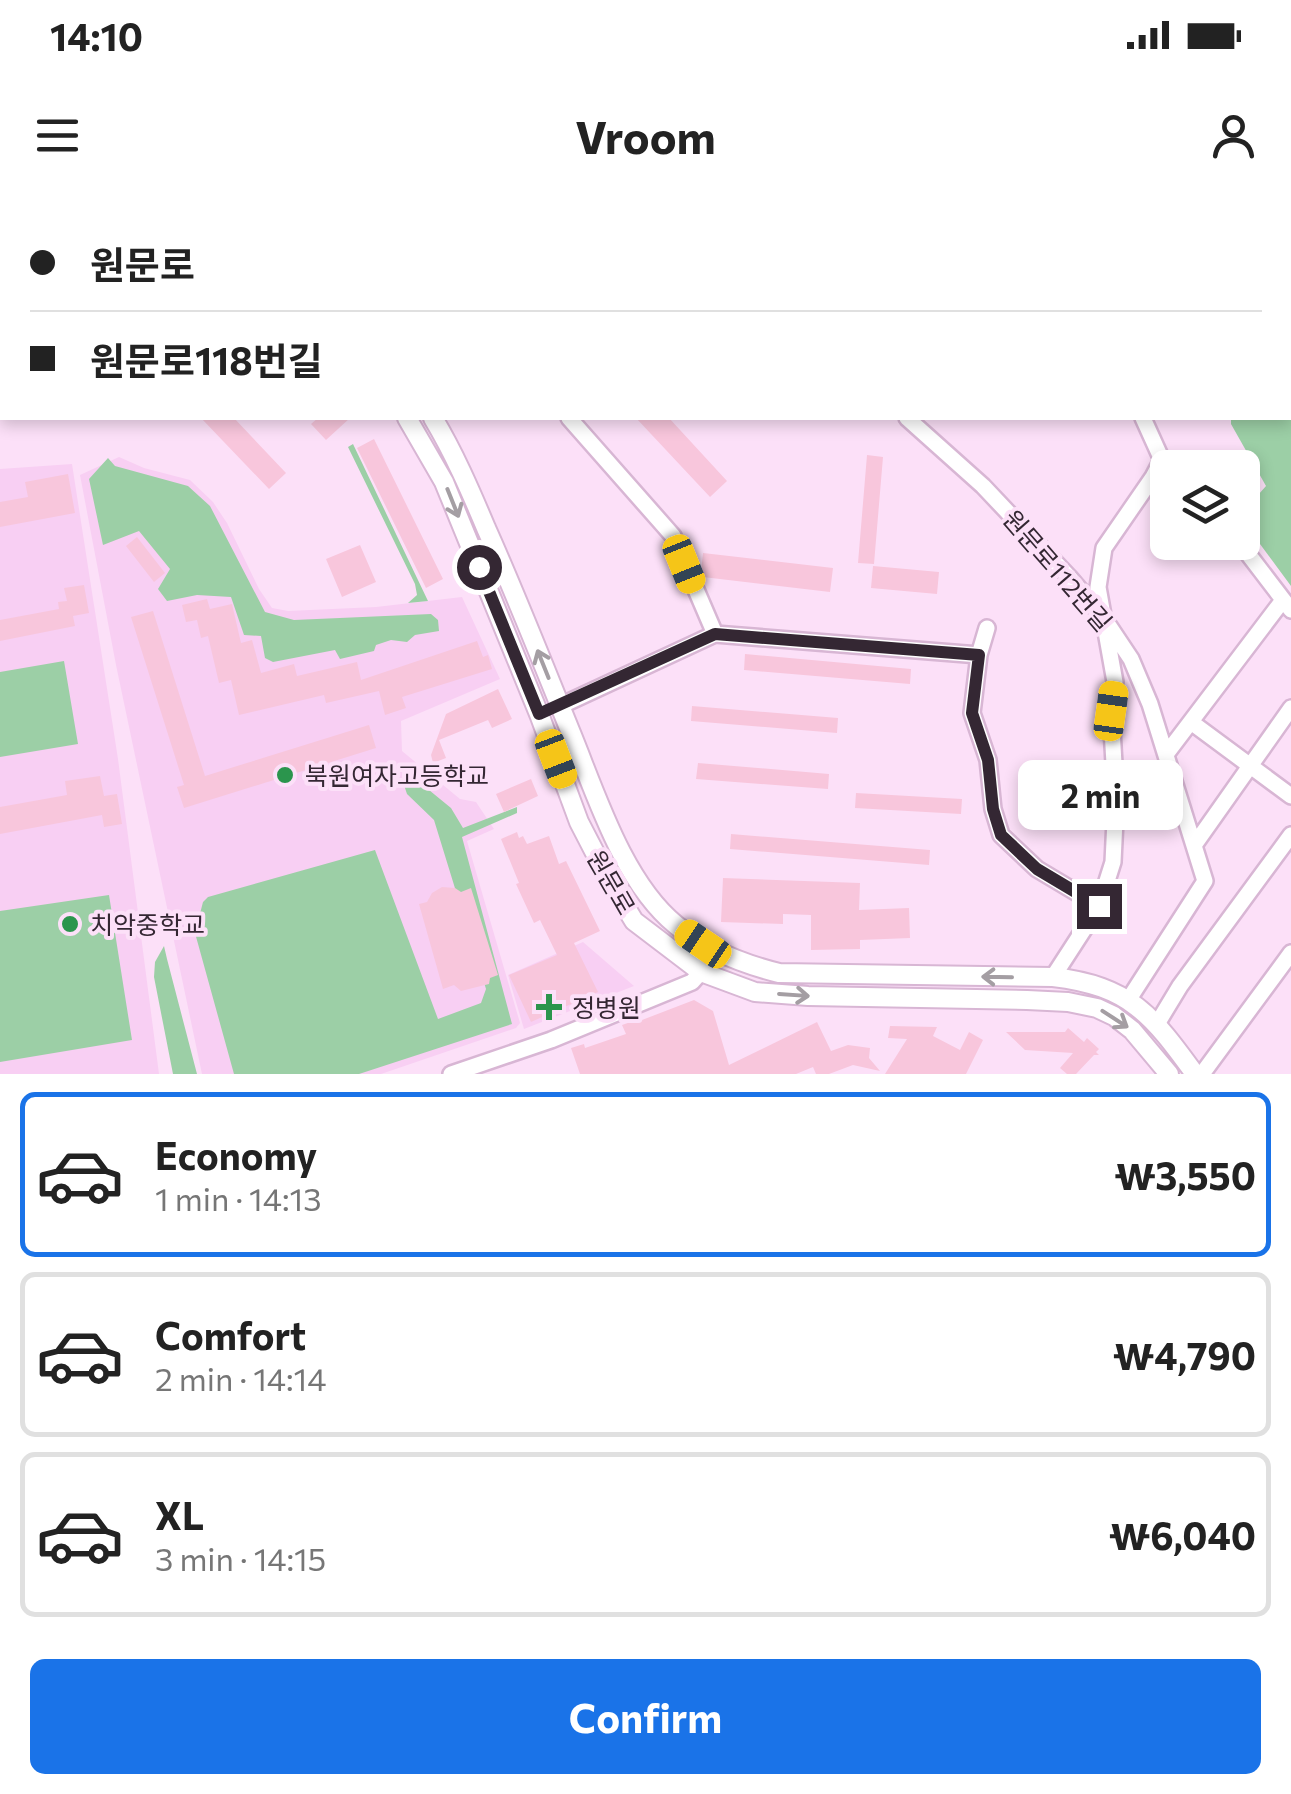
<!DOCTYPE html>
<html lang="en">
<head>
<meta charset="utf-8">
<style>
	:root { --surface:#fff; --page:#f2f2f2; --text:#222; --muted:#767676; --line:#e0e0e0; --accent:#1a73e8 }
	body { margin:0; font-family:Commissioner,"Noto Sans KR",sans-serif; background:var(--page); color:var(--text); height:100vh; display:flex; flex-direction:column; font-size:38px; white-space:nowrap }
	* { box-sizing:border-box; margin:0 }
	p { font-size:32px; color:var(--muted) }
	.icon { flex:none; width:55px; height:55px; fill:none; stroke:currentColor; stroke-width:2; stroke-linecap:round; stroke-linejoin:round }
	.map { position:relative; height:874px; overflow:hidden }
	.details { display:flex; flex-direction:column; background:var(--surface); flex:1 }
	.details>* { flex:none }
	.top-card { position:absolute; left:0px; top:0px; width:1292px; height:220px; box-shadow:0 5px 15px #0003; display:grid; align-content:center; height:220px; padding:0 30px; background:var(--surface) }
	.buttons { position:absolute; left:1150px; top:250px; display:grid; gap:20px }
	.buttons a { display:grid; place-items:center; width:110px; height:110px; border-radius:15px; background:var(--surface); box-shadow:0 5px 15px #0003; font-size:50px }
	.end { position:absolute; width:45px; height:45px; margin:-22px; border:12px solid #342733; background:#fff; box-shadow:0 0 0 5px #fff }
	.from { border-radius:50% }
	.bubble { position:absolute; height:70px; border-radius:15px; background:var(--surface); box-shadow:0 5px 15px #0003; font-size:32px; font-weight:700; line-height:70px; text-align:center }
	.car { position:absolute; width:30px; height:60px; margin:-30px -15px; border-radius:12px; box-shadow:0 0 8px 2px #0007; background:linear-gradient(#f5c518 24%,#345 0 40%,#f5c518 0 76%,#345 0 86%,#f5c518 0) }
	.top-card b { display:flex; align-items:center; gap:35px; height:95px; font-size:38px }
	.top-card b+b { border-top:2px solid var(--line) }
	.top-card i { width:25px; height:25px; background:var(--text) }
	ul { padding:18px 0 0; list-style:none }
	li { display:flex; align-items:center; gap:30px; height:165px; margin:0 20px 15px; padding:0 10px; border:5px solid var(--line); border-radius:15px }
	li div { flex:1 }
	li b { display:block; font-size:38px }
	li em { font-style:normal; font-weight:700 }
	li.current { border-color:var(--accent) }
	li>.icon { width:90px; height:90px; stroke-width:1.5 }
	.cta { display:flex; gap:20px; margin-top:auto; padding:20px 30px }
	.cta a { flex:1; height:115px; border-radius:15px; background:var(--accent); color:#fff; font-size:40px; font-weight:700; line-height:115px; text-align:center }
	.status { display:flex; justify-content:space-between; align-items:center; height:70px; padding:0 50px; background:var(--surface); direction:ltr }
	.status svg { height:28px; fill:currentColor }
	header { display:flex; justify-content:space-between; align-items:center; height:130px; padding:0 30px; background:var(--surface); font-size:45px; font-weight:700 }
	.map>svg:first-child { display:block }
</style>
</head>
<body>
<div class="status"><b>14:10</b><svg viewBox="0 0 49 12"><path d="M0 12V9h3v3zM5 12V6h3v6zM10 12V3h3v9zM15 12V0h3v12zM26 1h20v11H26zM47 4h2v5h-2z"/></svg></div>
<header><svg class="icon" aria-label="menu" viewBox="0 0 24 24"><path d="M4 6h16M4 12h16M4 18h16"/></svg>Vroom<svg class="icon" aria-label="person" viewBox="0 0 24 24"><circle cx="12" cy="8" r="4"/><path d="M4 21q1-7 8-7t8 7"/></svg></header>
<div class="map">
<svg width="1291" height="874" viewBox="0 0 1291 874">
	<rect width="100%" height="100%" fill="#fce0f8"/>
	<path fill="#f8cff3" d="M119 257 144 268 190 280 213 302 227 323 259 389 272 408 288 411 376 407 462 397 500 479 401 521 402 551 460 599 476 602 494 629 467 641 520 823 516 828 381 874H202L116 465 80 275Z
		M72 264 118 559 159 874H0V269Z
		M583 742 634 786 524 829 508 775Z"/>
	<path fill="#9ccfa6" d="M945 0H1291V45L1290 2H944Z
		M1291 127V386L1243 321V312L1266 286 1231 224V218H1290Z
		M353 244 428 401 408 403 417 395 415 384 348 247Z
		M108 258 115 266 188 286 210 306 265 412 294 420 431 414 438 420 439 431 415 435 407 442 391 440 376 445 374 451 340 459 335 450 273 462 265 458 261 436 244 435 231 397 197 395 167 401 158 389 170 369 139 331 103 345 89 279Z
		M64 461 78 544 0 557V472Z
		M418 581 451 608 463 628 517 607V613L462 637 512 824 359 874H234L195 733 203 702 208 697 375 650 438 819 481 803 486 789 434 620 407 594 404 585Z
		M109 695 132 840 0 862V711Z
		M164 746 167 759 197 874H173L154 777 155 762Z"/>
	<path fill="#f8c6dc" d="M201 218H234L286 273 269 289Z
		M318 218H350L326 240 311 224Z
		M636 218H669L727 281 710 297Z
		M374 239 443 379 426 388 357 248Z
		M867 255 883 257 874 364 858 363Z
		M68 274 75 313 0 327V302L28 297 25 282Z
		M137 337 165 373 154 382 126 346Z
		M360 345 376 382 342 397 326 359Z
		M703 353 833 368 830 392 703 377 701 372Z
		M873 366 939 372 937 394 871 388Z
		M84 385 89 413 73 416 75 426 0 441V420L59 409 58 402 67 401 64 388Z
		M207 399 210 409 232 404 241 443 252 440 261 473 294 464 297 476 357 462 361 480 477 441 483 457 488 455 492 469 402 497 406 508 385 515 379 491 326 503 324 495 239 515 231 480 219 483 208 436 201 438 197 420 186 422 182 405Z
		M153 411 205 576 369 525 376 548 184 608 177 587 184 585 131 417Z
		M745 454 911 469 910 484 744 470Z
		M498 489 512 519 492 528 488 520 439 540 446 558 433 563 431 555 446 514Z
		M692 506 838 518 837 533 691 521Z
		M698 563 829 574 828 589 696 579Z
		M100 576 104 596 117 594 122 624 104 627 102 615 0 634V607L67 595 65 581Z
		M531 579 538 596 504 612 496 594Z
		M856 593 962 599 961 614 855 608Z
		M517 632 519 638 523 636 527 644 549 636 559 664 566 661 600 731 574 743 598 792 531 822 509 775 557 755 540 720 534 723 516 684 519 683 501 639Z
		M731 634 930 650 929 665 730 649Z
		M723 678 860 683 859 710 909 708 910 738 860 740V749L811 750V715L783 714V724L721 722Z
		M442 687 455 688 461 692 471 688 498 775 490 778 489 784 461 791 454 785 443 789 419 704 427 702 432 693Z
		M694 800 713 811 729 865 817 822 831 851 848 845 870 848 869 858 880 871 853 865 829 874H816L813 867 796 874H580L571 848 584 844 585 848 626 834 622 825 642 818V820Z
		M890 826 937 827 933 836 960 850 969 832 983 840 966 874H885L907 839 888 838Z
		M1068 828 1084 842 1087 838 1099 849 1096 852 1099 855H1094L1076 874H1067L1060 868 1073 853 1025 850 1006 832H1065Z"/>
	<g fill="none" stroke-linecap="round" stroke-linejoin="round">
		<defs>
			<path id="minor" d="M389 0 392 2
				M564 0 565 2
				M46 2 49 0
				M85 2 88 0
				M0 41 2 39
				M0 71 2 69
				M569 218 673 336 715 434
				M907 218 983 286 1069 377 1103 417 1131 459 1150 504 1205 681 1129 799
				M1239 342 1291 410
				M987 428 979 455 972 513 988 560 993 609 1001 635 1037 669 1099 706
				M560 506 715 434 979 455
				M1191 522 1291 596
				M1167 553 1283 400
				M1195 644 1291 508
				M1053 777 1099 706 1113 662 1116 599 1111 511 1115 482 1098 387 1104 348 1153 277 1162 260 1143 218
				M1157 824 1180 786 1291 635
				M451 874 551 840 692 782 701 772
				M1202 874 1291 753"/>
			<path id="major" d="M142 0 146 2
				M182 0 185 2
				M407 218 444 282 539 514 579 622 609 680 634 721 701 772 755 792 808 796 1027 800 1068 802 1097 808 1114 816 1132 830 1169 874
				M433 218C454 253 470 290 486 328 516 395 543 464 571 533 596 594 623 682 676 725 705 749 743 764 779 773L1053 777C1130 786 1152 815 1195 874"/>
		</defs>
		<use href="#minor" stroke="#d8b6d4" stroke-width="20"/>
		<use href="#major" stroke="#d8b6d4" stroke-width="22"/>
		<use href="#minor" stroke="#fff" stroke-width="15"/>
		<use href="#major" stroke="#fff" stroke-width="18"/>
	</g>
	<defs><path id="oneway-shaft" d="M-6 0H5M1.5-3L5.5 0L1.5 3" fill="none" stroke-width="1.6" stroke-linecap="round" stroke-linejoin="round" transform="scale(2.5)"/></defs>
	<g stroke="#a49ea3">
		<use href="#oneway-shaft" transform="translate(453 303) rotate(68)"/>
		<use href="#oneway-shaft" transform="translate(543 464) rotate(-112)"/>
		<use href="#oneway-shaft" transform="translate(997 777) rotate(-179)"/>
		<use href="#oneway-shaft" transform="translate(794 795) rotate(4)"/>
		<use href="#oneway-shaft" transform="translate(1115 819) rotate(33)"/>
	</g>
	<g fill="none" stroke-linecap="round" stroke-linejoin="round">
		<path stroke="#342733" stroke-width="12" d="M479 367 539 514 715 434 979 455 972 513 988 560 993 609 1001 635 1037 669 1099 706"/>
	</g>
	<g fill="#2b954d" stroke="#fce0f8" stroke-width="4">
		<circle cx="285" cy="575" r="10"/>
		<circle cx="70" cy="724" r="10"/>
		<path d="M544 792h10v10h10v10h-10v10h-10v-10h-10v-10h10z"/>
	</g>
	<g text-anchor="middle" dominant-baseline="central" stroke-width="8" stroke-linejoin="round" paint-order="stroke">
		<g font-size="25" fill="#342733" stroke="#fce0f8">
			<text transform="translate(1058 370) rotate(49)">원문로112번길</text>
			<text transform="translate(612 682) rotate(60)">원문로</text>
		</g>
		<g font-size="25" fill="#342733" stroke="#fce0f8" text-anchor="start">
			<text x="305" y="575">북원여자고등학교</text>
			<text x="90" y="724">치악중학교</text>
			<text x="572" y="807">정병원</text>
		</g>
	</g>
</svg>
<div class="buttons">
<a><svg class="icon" aria-label="layers" viewBox="0 0 24 24"><path d="M12 4l9 5-9 5-9-5zM3 14l9 5 9-5"/></svg></a>
</div>
<i class="end from" style="left:479px;top:367px"></i>
<i class="end" style="left:1099px;top:706px"></i>
<div class="bubble" style="left:1018px;top:560px;width:165px">2 min</div>
<i class="car" style="left:684px;top:364px;rotate:158deg"></i>
<i class="car" style="left:1111px;top:511px;rotate:8deg"></i>
<i class="car" style="left:556px;top:559px;rotate:159deg"></i>
<i class="car" style="left:703px;top:744px;rotate:304deg"></i>
<div class="top-card">
<b><i class="from"></i>원문로</b>
<b><i></i>원문로118번길</b>
</div>
</div>
<section class="details">
<ul>
<li class="current"><svg class="icon" aria-label="car" viewBox="0 0 24 24"><path d="M5 17H2v-5l4-1 3-4h7l3 4 3 1v5h-3M9 17h6M6 11h13"/><circle cx="7" cy="17" r="2"/><circle cx="17" cy="17" r="2"/></svg><div><b>Economy</b><p>1 min · 14:13</p></div><em>₩3,550</em></li>
<li><svg class="icon" aria-label="car" viewBox="0 0 24 24"><path d="M5 17H2v-5l4-1 3-4h7l3 4 3 1v5h-3M9 17h6M6 11h13"/><circle cx="7" cy="17" r="2"/><circle cx="17" cy="17" r="2"/></svg><div><b>Comfort</b><p>2 min · 14:14</p></div><em>₩4,790</em></li>
<li><svg class="icon" aria-label="car" viewBox="0 0 24 24"><path d="M5 17H2v-5l4-1 3-4h7l3 4 3 1v5h-3M9 17h6M6 11h13"/><circle cx="7" cy="17" r="2"/><circle cx="17" cy="17" r="2"/></svg><div><b>XL</b><p>3 min · 14:15</p></div><em>₩6,040</em></li>
</ul>
<div class="cta"><a>Confirm</a></div>
</section>
</body>
</html>
